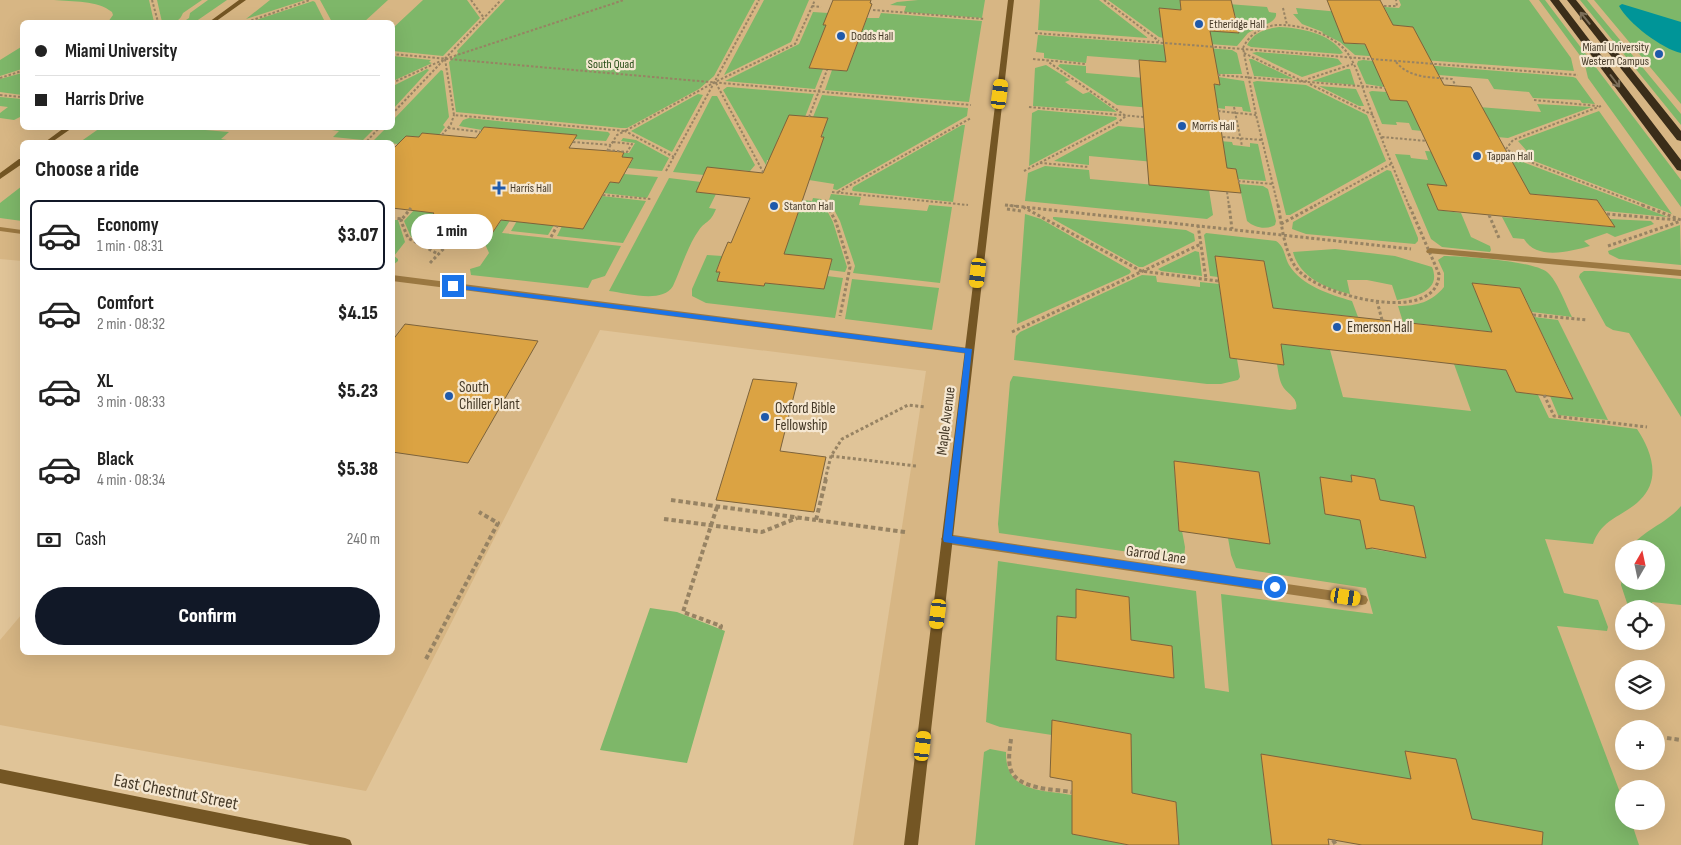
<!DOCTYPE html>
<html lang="en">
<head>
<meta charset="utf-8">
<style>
	:root { --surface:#fff; --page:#f6f6f6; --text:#222; --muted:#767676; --line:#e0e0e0; --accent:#111827 }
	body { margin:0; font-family:"Sofia Sans Condensed",sans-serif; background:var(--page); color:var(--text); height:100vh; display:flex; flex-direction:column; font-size:19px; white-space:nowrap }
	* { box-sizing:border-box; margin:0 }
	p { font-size:16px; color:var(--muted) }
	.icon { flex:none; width:28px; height:28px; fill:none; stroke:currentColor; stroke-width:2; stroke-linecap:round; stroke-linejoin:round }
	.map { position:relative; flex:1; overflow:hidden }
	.sheet { position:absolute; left:20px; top:140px; width:375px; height:515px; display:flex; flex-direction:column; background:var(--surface); border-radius:8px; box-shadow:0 5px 20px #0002 }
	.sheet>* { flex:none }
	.banner { position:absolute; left:20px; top:20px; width:375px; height:110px; border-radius:8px; box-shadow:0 5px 20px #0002; display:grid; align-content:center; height:110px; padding:0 15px; background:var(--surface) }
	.needle { width:32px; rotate:9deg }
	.fabs { position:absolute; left:1615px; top:540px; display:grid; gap:10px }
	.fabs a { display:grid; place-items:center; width:50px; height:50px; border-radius:50%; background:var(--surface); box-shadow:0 5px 20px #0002; font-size:25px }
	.end { position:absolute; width:22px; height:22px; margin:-11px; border:6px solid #1a73e8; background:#fff; box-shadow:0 0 0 2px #fff }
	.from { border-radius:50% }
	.bubble { position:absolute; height:35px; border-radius:18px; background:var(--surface); box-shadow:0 5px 20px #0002; font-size:16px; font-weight:800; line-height:35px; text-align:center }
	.car { position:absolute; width:15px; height:30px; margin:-15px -8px; border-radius:6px; box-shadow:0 0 4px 1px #0007; background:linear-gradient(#f5c518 24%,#345 0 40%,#f5c518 0 76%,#345 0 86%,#f5c518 0) }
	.banner b { display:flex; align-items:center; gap:18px; height:48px; font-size:19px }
	.banner b+b { border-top:1px solid var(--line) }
	.banner i { width:12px; height:12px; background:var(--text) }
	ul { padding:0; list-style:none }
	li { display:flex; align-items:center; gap:15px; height:70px; margin:0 10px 8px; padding:0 5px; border:2px solid transparent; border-radius:8px }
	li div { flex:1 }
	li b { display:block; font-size:19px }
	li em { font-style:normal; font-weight:800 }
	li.on { border-color:var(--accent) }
	li>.icon { width:45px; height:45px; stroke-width:1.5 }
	h2 { padding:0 15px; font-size:22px; line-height:60px }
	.pay { display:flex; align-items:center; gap:12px; height:55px; padding:0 15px; font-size:19px }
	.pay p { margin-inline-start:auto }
	.button { display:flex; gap:10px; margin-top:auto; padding:10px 15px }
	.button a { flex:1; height:58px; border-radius:30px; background:var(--accent); color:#fff; font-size:20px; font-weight:800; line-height:58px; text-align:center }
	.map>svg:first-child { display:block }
</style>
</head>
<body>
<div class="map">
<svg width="1681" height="845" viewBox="0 0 1681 845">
	<rect width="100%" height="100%" fill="#e0c498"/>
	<path fill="#d7b684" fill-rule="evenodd" d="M0 0H1681V845H853L926 371 600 330 366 791 0 725V640L22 614V652H392V142H22V261L0 259ZM22 22H392V128H22ZM1624 549H1656V581H1624ZM1624 609H1656V641H1624ZM1624 669H1656V701H1624ZM1624 729H1656V761H1624ZM1624 789H1656V821H1624Z"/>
	<path fill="#7eb769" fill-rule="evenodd" d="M54 0H149L154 22H108L113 15 112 12C97 0 73 2 54 0Z
		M157 0H202L183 13C179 23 173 23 162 22Z
		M208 0H227L195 22H183L189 18 190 13Z
		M270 0H305L246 19Z
		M320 0H388L364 22H332Z
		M423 0H467L480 18 443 56 393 51V28Z
		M505 0H755L714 76 699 89 627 128H621L456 112 449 62 458 53 457 51Z
		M764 0H809L791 42 724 75Z
		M918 0H985L982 18 904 12 906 6 890 5 897 2Z
		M1040 0H1099L1148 38 1038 30Z
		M1108 0H1180L1181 10 1159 8 1162 27 1239 33 1235 14H1230L1228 4 1267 7 1269 12 1276 13C1277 19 1271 22 1267 24L1264 23 1255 26 1257 28 1248 33 1237 46 1180 42 1159 37Z
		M1399 0H1529L1571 58 1574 71 1355 55 1340 42 1322 33 1323 32 1302 24 1293 14H1298L1296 8 1340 12 1344 43 1424 49 1413 27 1393 25 1384 7 1399 8 1401 5Z
		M1539 0H1545L1681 180V207L1588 78 1584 61Z
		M1580 0H1587L1681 114V125Z
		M1594 0H1681V104Z
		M313 1 315 2 325 22H250Z
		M813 12 828 13 826 25 809 68 823 69 815 89 725 81 799 44Z
		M881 13 982 21 969 102 825 90 832 70 847 71 867 18H879Z
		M1279 27C1301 28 1330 33 1343 53L1340 54 1251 47 1247 45C1254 32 1265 29 1279 27Z
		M1038 35 1232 50 1237 53 1242 74H1218L1216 66 1087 56 1086 63 1044 58V53L1036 52Z
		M21 47H22V69L0 76V60Z
		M1257 52 1333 58 1338 59 1342 64 1302 77 1252 53Z
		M393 56 431 60 429 62 432 63 393 81Z
		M1249 59H1252L1294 79 1254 76Z
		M1363 60 1394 63 1381 81 1384 87 1366 84 1357 64 1358 61Z
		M1400 63 1573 77 1576 78 1595 104 1582 103 1580 100 1533 98 1529 92 1494 89 1488 79 1414 73Z
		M1060 64 1086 66V73L1156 79 1152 108 1117 105 1058 66Z
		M1046 65 1070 80 1065 82 1083 94 1089 92 1117 112 1033 106 1035 68Z
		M427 69 429 70 393 109V86Z
		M1347 69H1350L1355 85 1312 81Z
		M441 70 443 71 449 117 443 125 445 127 439 135 422 133 419 137 406 136 398 144 373 141 386 128H392L393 120Z
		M22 73V95L0 92V79Z
		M1218 77 1244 81 1251 112 1243 111 1242 107 1225 106V109L1218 108 1197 83 1219 85Z
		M1257 81 1306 85 1367 115 1386 161 1290 215H1286L1253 82Z
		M1319 86 1356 89 1364 106H1359Z
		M727 87H729L814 94 805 117 780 134 770 160H767L766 165 723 90Z
		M1372 91 1386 92 1390 100 1424 102 1433 132 1412 130 1409 123 1396 122 1397 125 1382 124 1369 92Z
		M698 94 703 95 672 152 631 131Z
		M822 95 968 108 967 116 837 190 833 189 834 184 809 180 827 119 813 117Z
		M712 96H717L755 165 750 171 707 168 704 175 673 172Z
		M0 97 22 99V116L14 120 0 118V113L8 107 0 106Z
		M1537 104 1592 107 1508 138 1486 136 1466 106 1541 112Z
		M1038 110 1116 117 1117 119 1029 166 1032 113Z
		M1599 111 1672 214 1529 159 1526 150 1518 141Z
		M469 118 608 132 610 134 606 141 574 139 576 135 485 127 482 130 459 126 463 120Z
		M962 125H965L953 202 853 191 852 190 853 187Z
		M1118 126 1154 129 1165 163 1089 156V165L1054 161Z
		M100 128H181L229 132 221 139 227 140 225 142H80Z
		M334 128H375L363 140 333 137 339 131 332 130Z
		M623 138 636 140 669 158 662 171 628 168 633 159 622 157 624 153H629L635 143 621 141Z
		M1206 140 1232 142 1233 145 1250 147V143L1258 144 1266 181 1238 179 1236 169 1211 166Z
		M1425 151 1442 152 1466 188 1428 185 1438 210 1461 213 1471 237 1490 246 1491 250 1490 252 1442 247 1431 239 1395 154 1410 155 1411 158 1428 160Z
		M1499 160 1520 161 1668 217 1605 211 1597 200 1511 192Z
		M1045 166 1089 170 1090 179 1209 190 1213 215 1207 219 1025 201 1028 173Z
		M1387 170 1391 171 1418 238V241L1415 244 1306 234 1292 229 1293 222Z
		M624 174 658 177 647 198 603 193 610 182 619 183Z
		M669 178 701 182 696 192 716 194 709 208 716 209C710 224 705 221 699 230 688 245 681 269 673 286 662 304 627 293 609 291Z
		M1239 184 1263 186 1268 189 1276 221 1275 225C1266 230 1255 228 1247 221Z
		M22 186V221L0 218V203Z
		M831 194 861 197 859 205 927 211 929 205 952 207 940 283 853 273 855 266 840 221 829 200Z
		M602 196 646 201 623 243 557 236 562 226Z
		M813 198 821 199 833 222 847 267 845 272 829 270 832 260 775 253 802 200 812 201Z
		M415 209 435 211 416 236 411 237 404 221Z
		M1025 214 1041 219 1130 270 1131 272 1129 274 1017 324Z
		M1055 217 1186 230 1194 234 1195 241 1143 267H1139L1053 219V217Z
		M1502 217 1614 227 1609 219 1651 221 1654 224 1615 237 1607 233 1584 241 1590 246C1571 251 1537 261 1524 239L1513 238Z
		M503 218 511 219 502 233 621 246 605 276 592 280 588 288 471 275 470 269 480 266 489 253 485 244Z
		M518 219 554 225 548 235 511 231Z
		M392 220H398L405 242 394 256 398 259V261L393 265Z
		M1680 225 1681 265 1619 259 1609 254 1608 251Z
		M1206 233 1276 241C1285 247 1284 256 1289 265 1302 286 1329 294 1352 301L1358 317 1273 308 1264 261 1215 256 1218 277 1210 276 1204 235Z
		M1335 249 1395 256 1432 267C1442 291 1415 297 1397 300L1392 285 1367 280H1347L1350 294C1327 289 1299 277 1293 252Z
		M1195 251 1199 252 1202 276 1161 271 1158 269Z
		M707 255 722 256 716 271 720 272 717 281 763 286 765 283 823 289 827 276 843 278 835 318 706 303 692 296V289Z
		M1444 256C1463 256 1533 261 1547 272 1557 280 1566 305 1572 317L1532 312 1520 288 1472 283 1493 332 1403 322 1398 306C1417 306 1432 302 1444 287V273L1438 260Z
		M1584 271H1593L1681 279V417L1629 333 1613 330 1606 326 1579 277 1580 274Z
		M1142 275 1156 276 1157 282 1200 287V282L1219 284 1230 358 1237 359 1240 377 1238 380 1221 384H1207L1014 360 1016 336 1020 332Z
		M852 279 939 288 932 330 845 319Z
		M1534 317 1558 320 1608 420 1558 415 1550 396 1573 398Z
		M1281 344 1330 350 1343 397 1471 411 1454 364 1506 370 1516 392 1538 395 1549 418 1637 429C1651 450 1662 479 1640 500 1623 517 1602 518 1593 544L1545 539 1564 593 1598 600 1608 627 1607 631 1557 626 1624 803V821H1631L1639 845H1526L1472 819 1456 760 1405 751 1426 845 1261 754 1272 845H1179L1176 802 1132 793 1131 734 1053 720 1052 735 1000 727 986 722 998 561 1196 591 1205 688 1229 692 1221 594 1373 614 1366 588 1236 568 1231 555 1228 538 1270 543 1259 472 1174 461 1179 531H1182L1185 547 1184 560 999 533 998 524 1010 382 1013 376 1290 410 1296 409C1299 397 1286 394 1282 385 1279 379 1278 370 1277 364L1284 365ZM1351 475 1375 479 1380 500 1426 558 1372 549 1367 521 1325 514 1320 477 1352 482ZM1076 589 1129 597 1131 640 1172 646 1174 678 1056 660 1057 616 1076 618Z
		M1681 506V605L1652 602 1654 609H1629L1621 585 1624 562V581H1656V549H1629C1643 530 1666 524 1681 506Z
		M650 608 677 612 725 631 687 763 600 750Z
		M990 749 1006 752C1005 792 1041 790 1072 795V834L1129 845H975L984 752Z"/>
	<path fill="#009598" d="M1622 4 1681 22V53C1662 49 1628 23 1619 6Z"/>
	<path fill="#dba343" stroke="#7d633b" d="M833 0H871L870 3 872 4 847 71 809 68 826 25H823Z
		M1180 0H1231L1239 33 1210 31 1220 85 1214 84 1227 168 1236 169 1241 193 1149 185 1139 60 1166 62 1159 8 1181 10Z
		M1327 0H1380L1393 25 1413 27 1444 85 1471 87 1530 194 1597 200 1615 227 1438 210 1427 184 1447 186 1407 101 1390 100 1365 44 1344 43Z
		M789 115 828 118 821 137H824L784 254 832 259 824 289 765 283 764 286 717 281 720 272H716L722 256 728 242 731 243 750 198 696 192 707 167 763 173Z
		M484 127 577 135 569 148 624 152 622 157 633 158 619 183 610 182 583 229 501 220 485 244 416 236 434 213 392 208V150L406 136 419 137 422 133 476 138Z
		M1215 256 1264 261 1273 308 1492 332 1472 283 1520 288 1573 399 1516 392 1506 370 1281 344 1284 365 1230 358Z
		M405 324 538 341 468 463 392 452V341Z
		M753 379 797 383 780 451 826 457 814 512 716 500Z
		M1174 461 1259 472 1270 544 1179 531Z
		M1351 475 1375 479 1380 500 1414 506 1426 558 1372 548 1366 549 1360 520 1325 514 1320 477 1352 482Z
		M1076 589 1129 597 1131 640 1172 646 1174 678 1056 660 1057 616 1076 618Z
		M1052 720 1131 734 1132 793 1176 802 1179 845H1129L1072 834V781L1050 777Z
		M1405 751 1456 759 1472 819 1543 832 1542 845H1362L1328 839 1329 845H1272L1261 754 1411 779Z"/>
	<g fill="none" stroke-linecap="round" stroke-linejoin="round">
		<path stroke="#978363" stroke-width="2" stroke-dasharray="2.5 2" stroke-linecap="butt" d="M152 0 158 22
			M471 0 484 18
			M1104 0 1159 41
			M812 6 821 7
			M1384 6H1397L1396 0
			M1283 8 1287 25
			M873 10 985 19
			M247 22 310 0
			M1035 33 1578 75
			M1244 53 1304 82
			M392 54 971 105
			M445 59 454 115 625 131 715 82 795 44 815 0
			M1033 59 1086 64
			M1396 62C1410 79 1432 77 1452 79L1456 86
			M1218 75 1385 88
			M0 78 22 71
			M1305 82 1308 79 1353 64
			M392 83 445 59 624 0
			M716 83 763 172
			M1310 84 1373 115
			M0 95 22 97
			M1534 100 1598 106
			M1601 106 1513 140 1506 149 1525 160 1645 206
			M1029 107 1143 117
			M1234 107 1242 146
			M1218 111 1256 115
			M392 114 501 0
			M809 117 827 70
			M448 128 481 132
			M442 135 451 124 454 115
			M1223 137 1262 140
			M1382 137 1427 141
			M367 141 379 128
			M573 142 611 145
			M608 150 627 152 632 144 613 142
			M607 151 617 135 625 131 674 157
			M1040 163 1089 167
			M666 171 759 0
			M1024 171 1117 123 1126 116 1047 61
			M1238 181 1272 184
			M832 192 968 205
			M838 192 971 118
			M1227 192 1229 206
			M603 195 651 199
			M825 200 828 206
			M1005 205 1016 206
			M1278 206 1256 115 1243 48C1250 32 1267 24 1283 25 1305 26 1331 34 1346 51 1357 65 1362 87 1368 103 1381 138 1395 172 1409 206
			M1314 206 1391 164"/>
		<path stroke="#978363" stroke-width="3" stroke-dasharray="3 2.5" stroke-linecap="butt" d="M827 205 836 222 850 267 840 316
			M1005 205 1411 249
			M1229 205 1232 229
			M1278 205C1282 225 1284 254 1298 270 1320 296 1438 326 1439 274L1409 205
			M1642 205 1681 220
			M1023 207 1141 271 1218 281
			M1007 209 1021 211
			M1607 214 1678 220
			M1489 215 1499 238
			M392 218 402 219 411 208
			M402 219 401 221 408 238 438 254
			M1281 224 1316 205
			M1198 225 1206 279
			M551 237 557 226
			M1608 246 1681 221
			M430 263 452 240
			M1377 301 1382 320
			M1533 315 1587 320
			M1012 332 1201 244
			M1544 395 1554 416 1647 427
			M831 456 916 466
			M825 480 831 456 842 439 908 405 925 407"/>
		<path stroke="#978363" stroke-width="4" stroke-dasharray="4.5 3" stroke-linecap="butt" d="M826 479 816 520 905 532
			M671 500 816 520
			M717 507 683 612 721 626 720 629
			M664 519 762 532 797 518
			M426 659 498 523 479 512
			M1667 738 1681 740
			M1011 739C1010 748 1008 758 1010 767 1015 790 1054 789 1072 792
			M1333 840 1336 845"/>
		<path fill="#9b7841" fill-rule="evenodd" d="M1430 248 1681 270V276L1427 253 1426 251Z"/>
		<path fill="#9b7841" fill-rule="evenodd" d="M0 227 22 230V234L0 231Z
			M392 275 969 348 974 351 969 354 392 281Z
			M947 534 1362 595 1366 596 1368 600 1366 604 1362 605 947 544 943 542 941 539 943 536Z"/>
		<path fill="#745624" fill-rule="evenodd" d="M239 0H246L215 22H209Z
			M1008 0H1014L918 845H904Z
			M64 128H72L52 142H45Z
			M19 159H22V164L0 179V173Z
			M0 769 345 838 350 840 352 845H310L0 783Z"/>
		<path fill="#3a2d19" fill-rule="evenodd" d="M1550 0H1559L1681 160V171L1677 170Z
			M1567 0H1576L1681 131V141L1677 140Z"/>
	</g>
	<defs><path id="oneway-shaft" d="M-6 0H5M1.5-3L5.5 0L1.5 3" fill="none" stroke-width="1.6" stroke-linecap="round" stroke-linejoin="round" transform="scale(1.25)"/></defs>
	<g stroke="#7b6e59">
		<use href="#oneway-shaft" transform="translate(1585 18) rotate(-129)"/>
		<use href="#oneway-shaft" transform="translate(1615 81) rotate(53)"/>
	</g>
	<path fill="#1a73e8" d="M450 284 972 349 952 536 1275 583 1280 587 1275 591 944 542 943 539 965 353 453 288 450 287Z"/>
	<g fill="#1f59ab" stroke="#f5e7d1" stroke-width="2">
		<circle cx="1199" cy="24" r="5"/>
		<circle cx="841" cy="36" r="5"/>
		<circle cx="1659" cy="54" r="5"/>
		<circle cx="1182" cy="126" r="5"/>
		<circle cx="1477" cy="156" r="5"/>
		<path d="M496.5 180.5h5v5h5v5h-5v5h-5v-5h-5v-5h5z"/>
		<circle cx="774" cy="206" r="5"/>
		<circle cx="1337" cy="327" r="5"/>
		<circle cx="449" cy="396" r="5"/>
		<circle cx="765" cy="417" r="5"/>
	</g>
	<g text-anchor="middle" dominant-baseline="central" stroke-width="4.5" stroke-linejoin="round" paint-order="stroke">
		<g font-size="12" fill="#453927" stroke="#f5e7d1" text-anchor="start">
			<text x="1209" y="24">Etheridge Hall</text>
			<text x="851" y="36">Dodds Hall</text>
			<text x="1649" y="47" text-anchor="end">Miami University<tspan x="1649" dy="14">Western Campus</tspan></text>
			<text x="1192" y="126">Morris Hall</text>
			<text x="1487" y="156">Tappan Hall</text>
			<text x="510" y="188">Harris Hall</text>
			<text x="784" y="206">Stanton Hall</text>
		</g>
		<g font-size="12" fill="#244b14" stroke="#f5e7d1">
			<text x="611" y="64">South Quad</text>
		</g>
		<g font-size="15" fill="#453927" stroke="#f5e7d1" text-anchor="start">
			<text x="1347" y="327">Emerson Hall</text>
			<text x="459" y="387">South<tspan x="459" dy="17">Chiller Plant</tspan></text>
			<text x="775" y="408">Oxford Bible<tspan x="775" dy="17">Fellowship</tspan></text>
		</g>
		<g font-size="15" fill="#453927" stroke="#f5e7d1">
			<text transform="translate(946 421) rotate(-83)">Maple Avenue</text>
			<text transform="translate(1156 555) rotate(8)">Garrod Lane</text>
		</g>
		<g font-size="18" fill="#453927" stroke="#f5e7d1">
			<text transform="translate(176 792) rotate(11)">East Chestnut Street</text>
		</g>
	</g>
</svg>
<div class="fabs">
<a><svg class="needle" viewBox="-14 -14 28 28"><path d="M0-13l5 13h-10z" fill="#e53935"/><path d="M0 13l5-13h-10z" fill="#767676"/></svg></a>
<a><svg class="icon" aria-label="locate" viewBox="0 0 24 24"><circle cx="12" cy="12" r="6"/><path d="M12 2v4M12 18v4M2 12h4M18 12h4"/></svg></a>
<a><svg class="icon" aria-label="layers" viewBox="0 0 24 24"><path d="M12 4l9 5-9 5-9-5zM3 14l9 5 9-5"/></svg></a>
<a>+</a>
<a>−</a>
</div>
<i class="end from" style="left:1275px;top:587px"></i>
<i class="end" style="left:453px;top:286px"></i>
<div class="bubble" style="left:411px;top:214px;width:82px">1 min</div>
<i class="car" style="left:1000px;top:94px;rotate:7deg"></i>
<i class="car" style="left:978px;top:273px;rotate:187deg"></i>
<i class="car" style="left:1346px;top:597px;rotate:99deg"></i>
<i class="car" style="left:938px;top:614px;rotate:187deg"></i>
<i class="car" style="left:923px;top:746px;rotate:7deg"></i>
<div class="banner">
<b><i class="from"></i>Miami University</b>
<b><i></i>Harris Drive</b>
</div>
<section class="sheet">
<h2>Choose a ride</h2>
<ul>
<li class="on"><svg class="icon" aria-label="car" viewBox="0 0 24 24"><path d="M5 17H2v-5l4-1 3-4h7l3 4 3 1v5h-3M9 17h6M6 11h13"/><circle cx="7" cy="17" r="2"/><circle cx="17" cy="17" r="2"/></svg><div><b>Economy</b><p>1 min · 08:31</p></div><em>$3.07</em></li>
<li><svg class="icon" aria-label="car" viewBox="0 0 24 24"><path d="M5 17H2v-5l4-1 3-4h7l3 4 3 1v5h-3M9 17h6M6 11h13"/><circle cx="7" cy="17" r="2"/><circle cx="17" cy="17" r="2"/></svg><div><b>Comfort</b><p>2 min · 08:32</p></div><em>$4.15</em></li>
<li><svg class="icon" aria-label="car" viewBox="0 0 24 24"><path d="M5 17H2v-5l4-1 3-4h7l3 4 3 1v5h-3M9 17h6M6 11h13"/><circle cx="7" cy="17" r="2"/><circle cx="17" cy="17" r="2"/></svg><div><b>XL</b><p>3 min · 08:33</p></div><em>$5.23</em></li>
<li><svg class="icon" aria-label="car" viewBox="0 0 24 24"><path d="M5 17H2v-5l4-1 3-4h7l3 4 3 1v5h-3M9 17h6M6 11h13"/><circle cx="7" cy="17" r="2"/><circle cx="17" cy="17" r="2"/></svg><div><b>Black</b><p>4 min · 08:34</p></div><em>$5.38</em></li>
</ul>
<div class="pay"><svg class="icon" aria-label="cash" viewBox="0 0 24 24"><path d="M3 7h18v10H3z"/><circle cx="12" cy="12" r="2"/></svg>Cash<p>240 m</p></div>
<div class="button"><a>Confirm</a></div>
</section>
</div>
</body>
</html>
